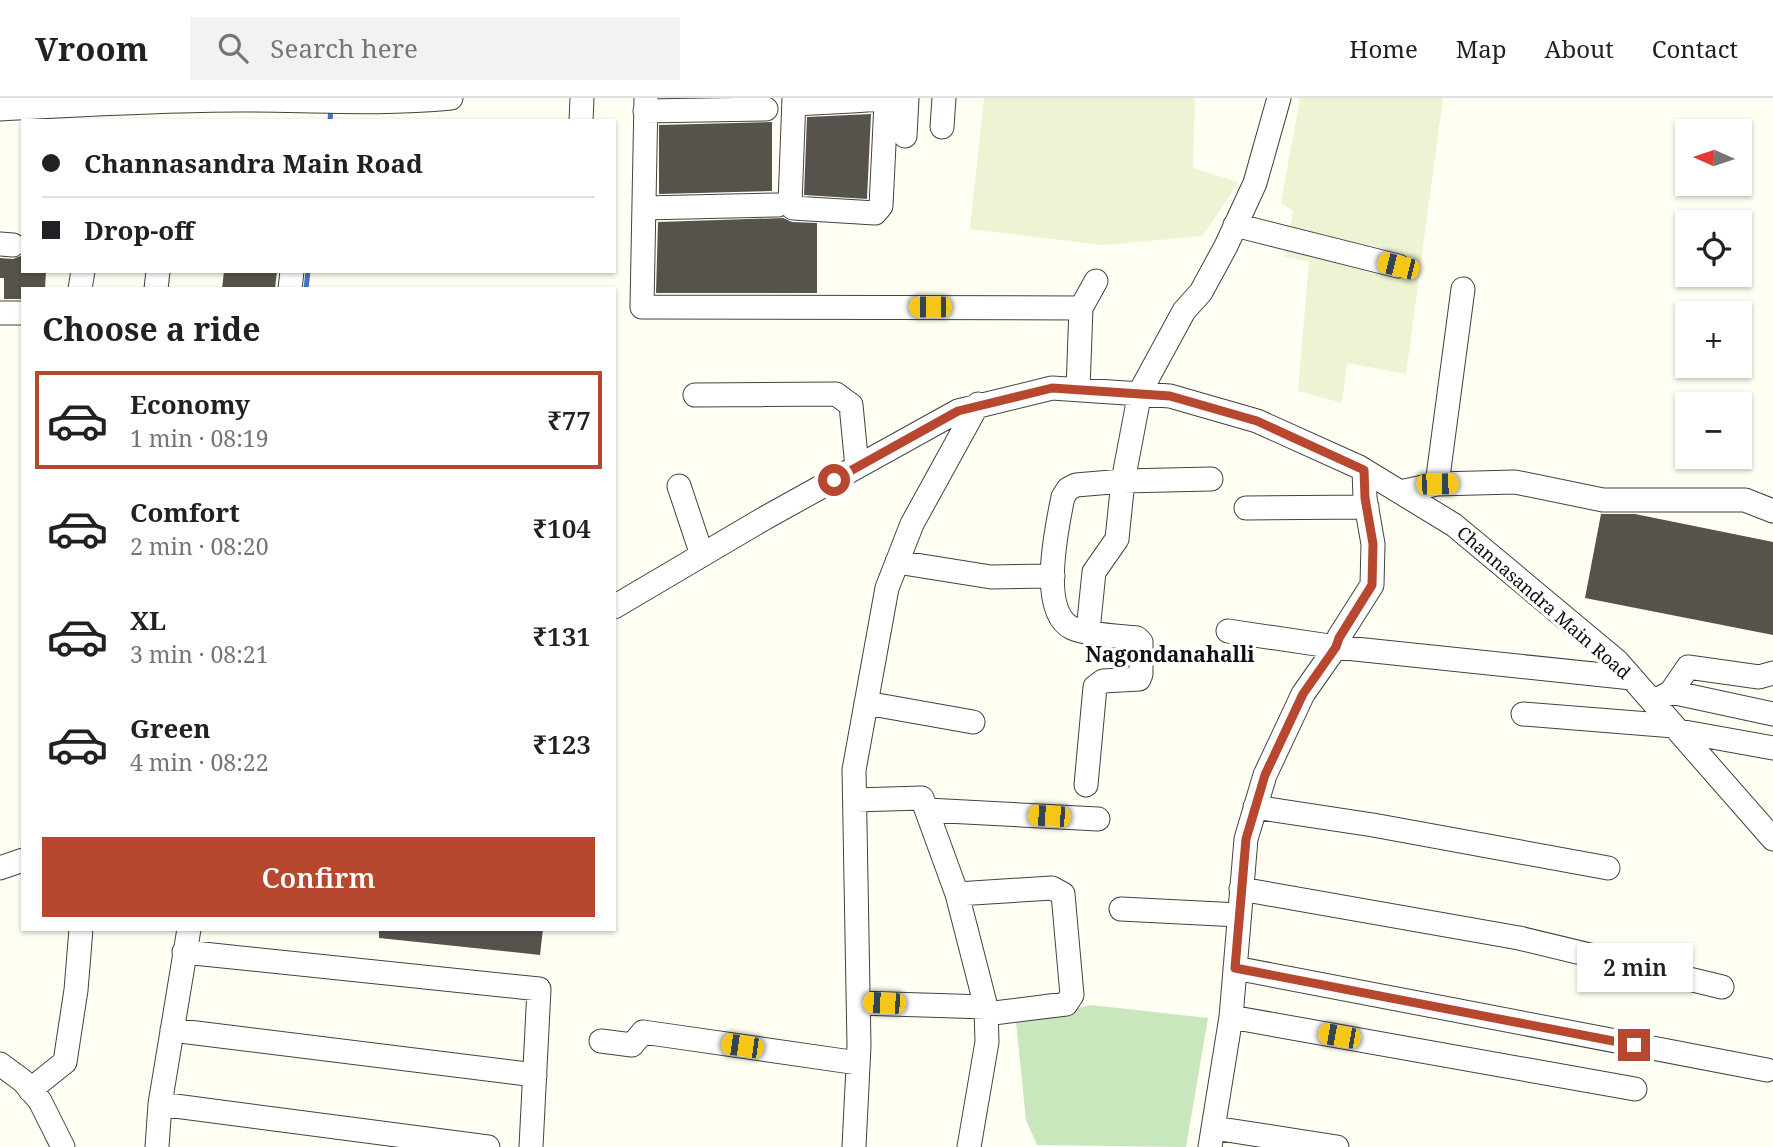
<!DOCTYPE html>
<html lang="en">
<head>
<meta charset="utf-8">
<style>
	:root { --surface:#fff; --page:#f2f2f2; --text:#202124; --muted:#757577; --line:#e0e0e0; --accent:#b7482f }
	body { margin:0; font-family:"Noto Serif",serif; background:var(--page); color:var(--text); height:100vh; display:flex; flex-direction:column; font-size:26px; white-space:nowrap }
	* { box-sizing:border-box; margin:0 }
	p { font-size:23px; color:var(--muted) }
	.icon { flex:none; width:38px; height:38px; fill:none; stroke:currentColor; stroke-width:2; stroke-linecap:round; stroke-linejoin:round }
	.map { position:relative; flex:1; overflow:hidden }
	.sheet { position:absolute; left:21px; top:189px; width:595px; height:644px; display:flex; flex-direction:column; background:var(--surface); border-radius:0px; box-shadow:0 2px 5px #0004 }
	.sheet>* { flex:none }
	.hud { position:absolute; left:21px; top:21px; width:595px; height:154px; border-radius:0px; box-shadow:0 2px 5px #0004; display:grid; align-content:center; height:154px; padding:0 21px; background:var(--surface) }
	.needle { width:46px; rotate:273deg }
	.controls { position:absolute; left:1675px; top:21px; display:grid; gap:14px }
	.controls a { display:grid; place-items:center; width:77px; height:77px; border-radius:0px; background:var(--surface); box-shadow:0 2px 5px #0004; font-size:35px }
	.end { position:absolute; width:32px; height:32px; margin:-16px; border:9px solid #b7482f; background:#fff; box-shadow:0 0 0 4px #fff }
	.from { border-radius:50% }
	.bubble { position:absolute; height:49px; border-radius:0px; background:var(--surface); box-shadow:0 2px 5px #0004; font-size:23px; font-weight:600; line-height:49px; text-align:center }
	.car { position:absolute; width:21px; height:42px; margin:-21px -10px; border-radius:9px; box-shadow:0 0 5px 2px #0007; background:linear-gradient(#f5c518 24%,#345 0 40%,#f5c518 0 76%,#345 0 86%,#f5c518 0) }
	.hud b { display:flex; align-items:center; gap:24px; height:66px; font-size:26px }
	.hud b+b { border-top:2px solid var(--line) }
	.hud i { width:18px; height:18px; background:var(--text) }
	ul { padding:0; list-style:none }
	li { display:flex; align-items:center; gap:21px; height:98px; margin:0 14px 10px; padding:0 7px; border:4px solid transparent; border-radius:0px }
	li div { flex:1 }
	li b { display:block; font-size:26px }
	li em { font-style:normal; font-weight:600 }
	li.active { border-color:var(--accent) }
	li>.icon { width:63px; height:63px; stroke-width:1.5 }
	h2 { padding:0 21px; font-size:32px; line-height:84px }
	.primary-button { display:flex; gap:14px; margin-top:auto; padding:14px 21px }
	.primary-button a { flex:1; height:80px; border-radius:0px; background:var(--accent); color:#fff; font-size:28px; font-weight:600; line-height:80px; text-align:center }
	header { display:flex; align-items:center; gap:42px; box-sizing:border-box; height:98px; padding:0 35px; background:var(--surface); border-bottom:2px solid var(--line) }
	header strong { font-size:33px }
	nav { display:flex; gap:38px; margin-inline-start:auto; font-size:24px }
	.search { width:490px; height:63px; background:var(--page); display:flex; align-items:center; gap:18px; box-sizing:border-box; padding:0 24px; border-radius:0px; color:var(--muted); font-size:26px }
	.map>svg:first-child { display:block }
</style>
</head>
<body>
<header>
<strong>Vroom</strong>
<div class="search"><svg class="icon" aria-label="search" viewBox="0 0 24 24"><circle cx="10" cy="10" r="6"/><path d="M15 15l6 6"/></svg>Search here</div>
<nav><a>Home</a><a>Map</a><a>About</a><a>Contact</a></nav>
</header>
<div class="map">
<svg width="1773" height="1049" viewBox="0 0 1773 1049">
	<rect width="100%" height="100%" fill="#fefef2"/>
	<path fill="#eef3d3" d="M984 0H1195L1193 70 1238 84 1203 138 1103 147 970 131Z
		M1300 0H1443L1406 276 1347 265 1342 305 1298 293 1309 164 1285 159 1293 113 1281 105Z"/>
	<path fill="#c9e7bd" d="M1091 907 1208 920 1186 1049 1037 1047 1026 1022 1016 924Z"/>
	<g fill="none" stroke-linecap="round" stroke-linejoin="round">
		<path stroke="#4474c5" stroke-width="5" d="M330 23 331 8
			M306 191 308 173"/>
	</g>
	<path fill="#57534c" d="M871 16 867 101 804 97 807 19Z
		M772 24V93L659 96V27Z
		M783 120 792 124 817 125V195H656L658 124Z
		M23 157V173H46L45 191H23V201H4V180H0V160L13 161Z
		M224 173H277L275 191H222Z
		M1601 416H1635L1773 444V537L1585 500Z
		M379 831H543L540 857 379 840Z"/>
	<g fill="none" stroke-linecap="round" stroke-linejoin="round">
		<defs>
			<path id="minor" d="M646 0 642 209 1081 210
				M794 0 790 106 793 110 875 115 881 108 886 5 881 1 852 3V0
				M794 6 852 3
				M0 11C80 7 159 2 239 2 310 2 380 7 451 0
				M645 13 766 11
				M581 23 582 0
				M942 29 944 0
				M905 38 907 0
				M644 110 778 107
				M1235 127 1398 168
				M0 146 13 147
				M80 191 83 173
				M156 191 158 173
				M290 191 292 173
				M0 215H23
				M1078 291 1081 210 1096 183
				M695 297 836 296 851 307 857 369
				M1437 386 1463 191
				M679 388 702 457
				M1400 394 1437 386 1515 384 1603 402H1745L1773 413
				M1246 410 1367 409
				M897 464 991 479 1053 478
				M614 509 765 420 958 313 1052 290 1170 298 1257 323 1359 369 1454 427 1617 563 1773 741
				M1088 533 1094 474 1117 441 1123 383 1140 294 1184 213 1201 194 1226 148 1255 85 1279 0
				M1228 533 1336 549 1632 580
				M1671 594 1773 616
				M1653 604 1671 594 1688 569 1759 579 1773 575
				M866 605 973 624
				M1523 616 1674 628
				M1679 633 1773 650
				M1086 687 1095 589 1103 583 1139 581 1141 576V544L1137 540C1119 538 1088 537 1072 530 1038 513 1057 429 1063 399L1068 391 1076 387 1123 383 1211 381
				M855 702 922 700 957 796 986 909 987 944 969 1049
				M1255 709 1373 727 1608 770
				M927 712 1098 721
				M0 770 23 762
				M1241 791 1519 840 1722 889
				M957 796 1052 790 1063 796 1072 897 1066 906 986 916
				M1121 811 1239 817
				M184 854 539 891 531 1049
				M1235 870 1767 972
				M859 905 986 909
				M1231 919 1635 991
				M172 932 535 977
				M601 943 632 947 643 934 858 965
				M0 966 23 983 40 1003 63 1049
				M30 992 65 964 76 892 81 831
				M160 1006 488 1049
				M1214 1030 1337 1049
				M157 1049 160 1006 189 831
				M854 1049 859 948 854 672 887 490 912 426 978 306
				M1210 1049 1231 919 1246 741 1265 677 1303 596 1336 549 1339 539 1372 487 1373 446 1365 400 1364 372"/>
		</defs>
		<use href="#minor" stroke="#424242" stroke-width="25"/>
		<use href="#minor" stroke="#fff" stroke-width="23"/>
	</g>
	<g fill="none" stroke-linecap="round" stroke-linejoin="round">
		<path stroke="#b7482f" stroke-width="9" d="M834 382 958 313 1052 290 1170 298 1257 323 1364 372 1365 400 1373 446 1372 487 1339 540 1336 549 1303 596 1265 677 1246 741 1235 870 1634 947"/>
	</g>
	<g text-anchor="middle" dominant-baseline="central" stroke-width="7" stroke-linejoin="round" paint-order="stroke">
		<g font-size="18" fill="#0f0f0f" stroke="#fff">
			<text transform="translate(1544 504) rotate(41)">Channasandra Main Road</text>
		</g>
		<g font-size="21" font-weight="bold" fill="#0f0f0f" stroke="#fff">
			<text x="1170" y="556">Nagondanahalli</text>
		</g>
	</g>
</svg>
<div class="controls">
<a><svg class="needle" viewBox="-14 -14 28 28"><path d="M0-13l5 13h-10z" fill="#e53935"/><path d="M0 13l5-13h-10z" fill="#757577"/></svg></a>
<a><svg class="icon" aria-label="locate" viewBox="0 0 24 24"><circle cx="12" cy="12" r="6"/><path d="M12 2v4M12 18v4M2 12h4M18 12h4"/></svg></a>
<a>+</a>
<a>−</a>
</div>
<i class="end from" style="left:834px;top:382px"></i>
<i class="end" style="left:1634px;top:947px"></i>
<div class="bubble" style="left:1577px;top:845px;width:116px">2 min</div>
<i class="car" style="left:1398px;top:168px;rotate:284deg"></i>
<i class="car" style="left:930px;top:209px;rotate:270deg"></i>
<i class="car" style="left:1437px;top:386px;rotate:89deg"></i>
<i class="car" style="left:1049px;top:718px;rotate:273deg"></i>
<i class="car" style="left:884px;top:905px;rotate:272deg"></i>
<i class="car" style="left:1339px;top:938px;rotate:280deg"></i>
<i class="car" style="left:742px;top:948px;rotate:278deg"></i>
<div class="hud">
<b><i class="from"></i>Channasandra Main Road</b>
<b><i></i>Drop-off</b>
</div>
<section class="sheet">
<h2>Choose a ride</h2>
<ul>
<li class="active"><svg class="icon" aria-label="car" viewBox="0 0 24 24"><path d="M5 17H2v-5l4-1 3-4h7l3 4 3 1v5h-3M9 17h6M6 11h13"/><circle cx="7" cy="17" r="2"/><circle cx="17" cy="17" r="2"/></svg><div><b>Economy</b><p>1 min · 08:19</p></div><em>₹77</em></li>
<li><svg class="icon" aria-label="car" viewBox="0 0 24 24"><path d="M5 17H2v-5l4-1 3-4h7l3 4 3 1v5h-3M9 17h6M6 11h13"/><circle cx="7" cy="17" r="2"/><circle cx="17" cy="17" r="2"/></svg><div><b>Comfort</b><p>2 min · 08:20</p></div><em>₹104</em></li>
<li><svg class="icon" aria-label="car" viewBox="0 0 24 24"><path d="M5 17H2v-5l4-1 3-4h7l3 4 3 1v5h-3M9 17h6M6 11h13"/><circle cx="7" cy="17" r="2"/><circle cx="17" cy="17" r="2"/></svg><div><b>XL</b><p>3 min · 08:21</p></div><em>₹131</em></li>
<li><svg class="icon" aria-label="car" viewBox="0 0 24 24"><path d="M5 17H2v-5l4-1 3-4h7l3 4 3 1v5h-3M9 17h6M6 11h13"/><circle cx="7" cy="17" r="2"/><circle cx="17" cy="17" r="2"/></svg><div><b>Green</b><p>4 min · 08:22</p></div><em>₹123</em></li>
</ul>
<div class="primary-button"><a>Confirm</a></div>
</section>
</div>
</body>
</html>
